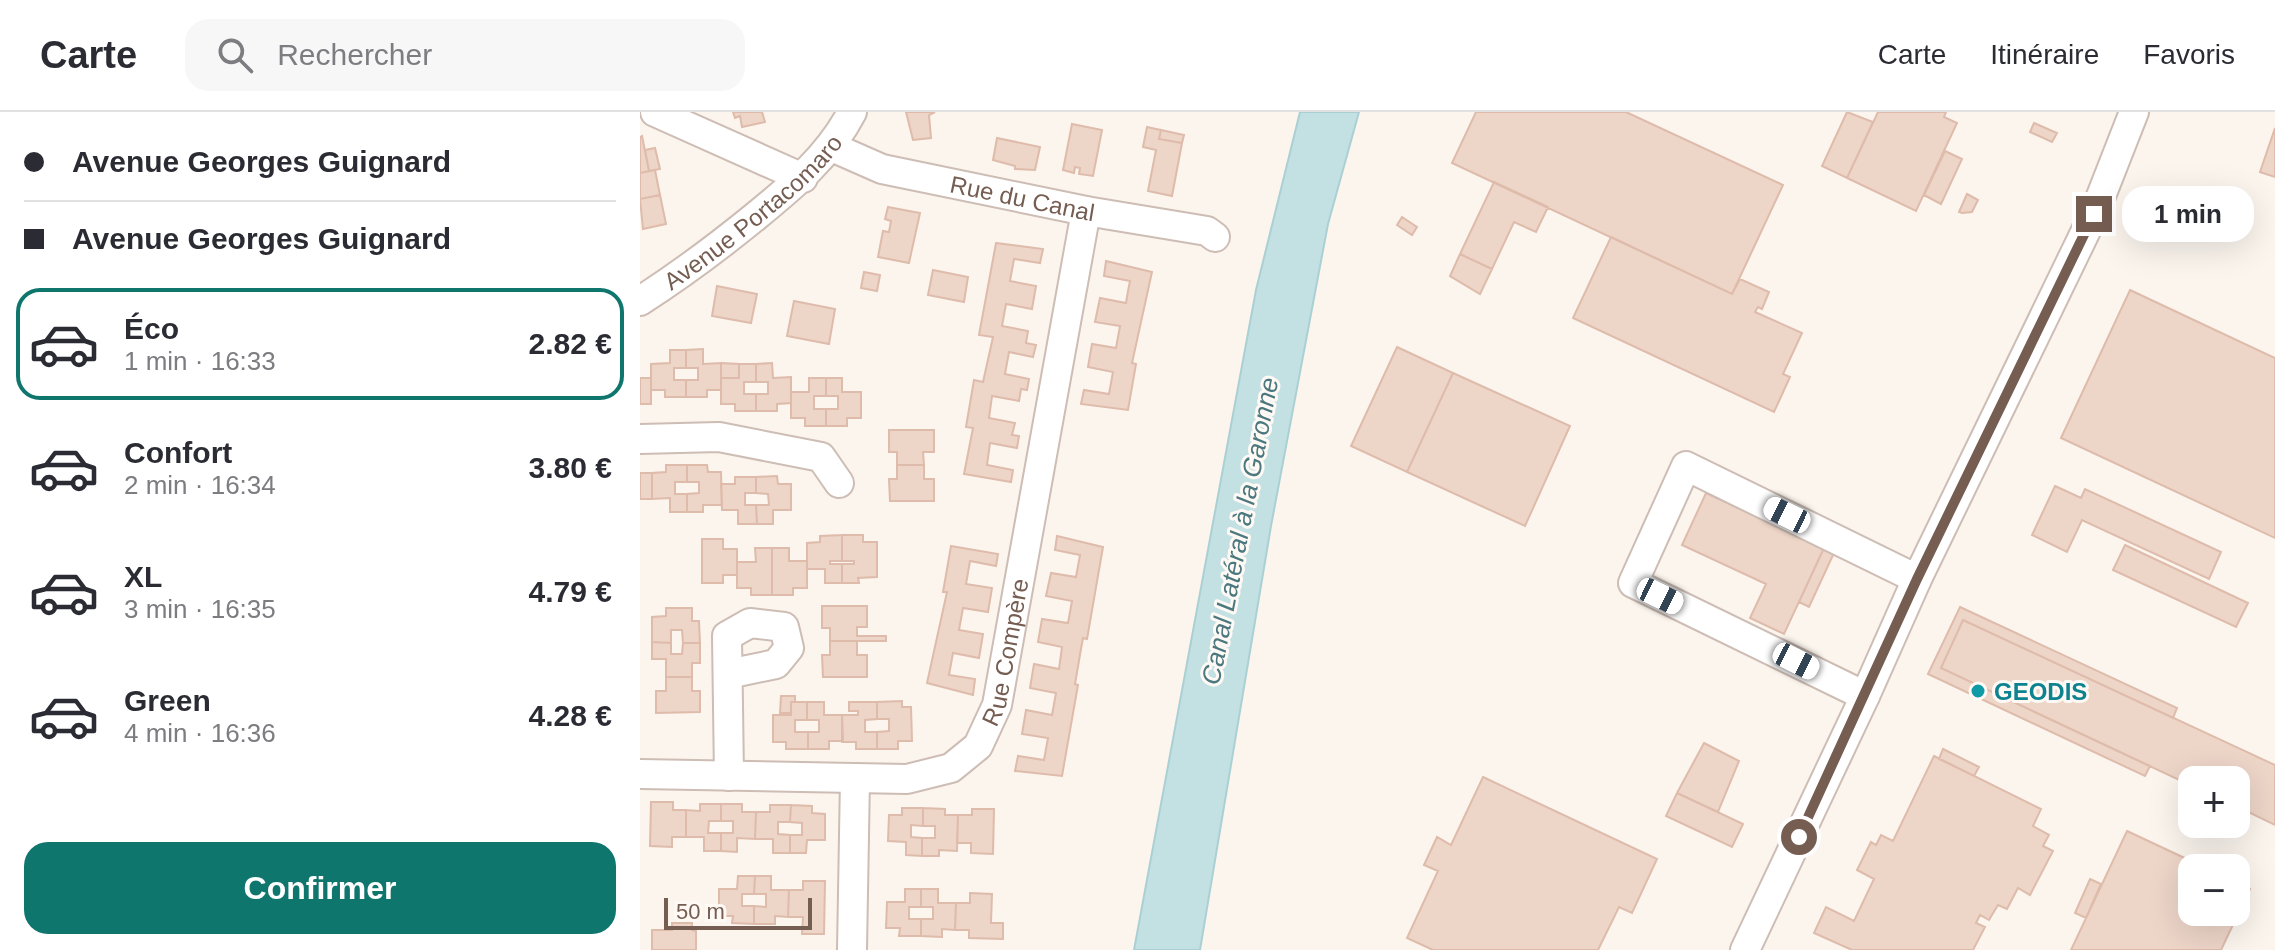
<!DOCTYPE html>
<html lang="fr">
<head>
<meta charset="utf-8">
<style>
	:root { --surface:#fff; --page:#f7f7f7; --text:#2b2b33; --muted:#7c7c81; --line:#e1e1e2; --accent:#0f766e }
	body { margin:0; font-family:Helvetica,sans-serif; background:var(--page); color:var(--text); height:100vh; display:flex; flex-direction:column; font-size:30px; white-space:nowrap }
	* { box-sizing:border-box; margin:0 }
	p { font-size:26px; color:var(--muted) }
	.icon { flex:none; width:44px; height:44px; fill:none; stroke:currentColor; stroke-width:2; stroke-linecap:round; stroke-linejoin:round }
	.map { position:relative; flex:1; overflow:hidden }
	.details { display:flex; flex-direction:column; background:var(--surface); width:640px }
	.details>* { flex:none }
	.top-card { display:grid; align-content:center; height:176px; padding:0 24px; background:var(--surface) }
	.controls { position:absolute; left:1538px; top:654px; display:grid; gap:16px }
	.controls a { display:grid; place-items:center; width:72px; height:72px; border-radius:16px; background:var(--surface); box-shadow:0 8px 32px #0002; font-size:40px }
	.scale { position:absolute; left:24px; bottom:20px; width:148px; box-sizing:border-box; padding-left:8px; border:4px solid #755d52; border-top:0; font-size:22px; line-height:28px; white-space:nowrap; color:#755d52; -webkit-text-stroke:6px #fef9f4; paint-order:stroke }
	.end { position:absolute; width:36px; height:36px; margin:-18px; border:10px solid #755d52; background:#fff; box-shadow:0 0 0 4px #fff }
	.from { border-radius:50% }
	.bubble { position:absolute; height:56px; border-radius:24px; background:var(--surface); box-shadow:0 8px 32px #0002; font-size:26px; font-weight:700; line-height:56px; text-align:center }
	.car { position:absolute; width:24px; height:48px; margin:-24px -12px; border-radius:10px; box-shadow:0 0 6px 2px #0007; background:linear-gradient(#fff 24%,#345 0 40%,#fff 0 76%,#345 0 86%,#fff 0) }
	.top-card b { display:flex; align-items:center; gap:28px; height:76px; font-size:30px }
	.top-card b+b { border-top:2px solid var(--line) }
	.top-card i { width:20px; height:20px; background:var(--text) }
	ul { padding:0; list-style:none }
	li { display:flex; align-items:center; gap:24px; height:112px; margin:0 16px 12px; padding:0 8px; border:4px solid transparent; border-radius:24px }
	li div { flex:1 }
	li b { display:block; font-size:30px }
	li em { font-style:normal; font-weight:700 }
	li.on { border-color:var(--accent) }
	li>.icon { width:72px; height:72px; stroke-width:1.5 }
	.button { display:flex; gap:16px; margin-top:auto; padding:16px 24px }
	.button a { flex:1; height:92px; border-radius:24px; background:var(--accent); color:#fff; font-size:32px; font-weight:700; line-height:92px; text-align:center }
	header { display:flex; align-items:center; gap:48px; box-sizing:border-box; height:112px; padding:0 40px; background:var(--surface); border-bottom:2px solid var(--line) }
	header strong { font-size:38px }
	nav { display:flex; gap:44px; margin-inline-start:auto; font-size:28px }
	.search { width:560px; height:72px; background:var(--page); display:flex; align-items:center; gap:20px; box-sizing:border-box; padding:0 28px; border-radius:24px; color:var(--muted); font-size:30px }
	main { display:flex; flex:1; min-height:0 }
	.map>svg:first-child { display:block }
</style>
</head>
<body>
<header>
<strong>Carte</strong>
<div class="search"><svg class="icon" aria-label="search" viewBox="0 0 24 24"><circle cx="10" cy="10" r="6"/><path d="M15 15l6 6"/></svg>Rechercher</div>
<nav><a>Carte</a><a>Itinéraire</a><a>Favoris</a></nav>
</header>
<main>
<section class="details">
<div class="top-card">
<b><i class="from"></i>Avenue Georges Guignard</b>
<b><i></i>Avenue Georges Guignard</b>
</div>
<ul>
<li class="on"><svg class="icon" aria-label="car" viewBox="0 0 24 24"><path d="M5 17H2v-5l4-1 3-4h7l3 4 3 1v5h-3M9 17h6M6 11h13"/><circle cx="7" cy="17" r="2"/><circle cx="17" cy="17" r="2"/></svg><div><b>Éco</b><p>1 min · 16:33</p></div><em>2.82 €</em></li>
<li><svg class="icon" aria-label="car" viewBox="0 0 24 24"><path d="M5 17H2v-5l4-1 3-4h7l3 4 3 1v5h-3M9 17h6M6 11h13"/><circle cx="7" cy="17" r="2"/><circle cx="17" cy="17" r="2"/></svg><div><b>Confort</b><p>2 min · 16:34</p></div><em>3.80 €</em></li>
<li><svg class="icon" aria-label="car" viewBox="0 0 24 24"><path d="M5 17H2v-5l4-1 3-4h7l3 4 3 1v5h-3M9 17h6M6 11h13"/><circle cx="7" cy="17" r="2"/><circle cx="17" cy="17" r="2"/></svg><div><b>XL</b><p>3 min · 16:35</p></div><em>4.79 €</em></li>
<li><svg class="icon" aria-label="car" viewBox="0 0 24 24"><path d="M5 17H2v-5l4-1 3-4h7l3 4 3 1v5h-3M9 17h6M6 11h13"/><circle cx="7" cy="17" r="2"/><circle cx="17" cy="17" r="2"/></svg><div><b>Green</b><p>4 min · 16:36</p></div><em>4.28 €</em></li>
</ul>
<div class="button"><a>Confirmer</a></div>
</section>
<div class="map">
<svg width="1635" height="838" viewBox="0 0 1635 838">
	<rect width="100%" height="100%" fill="#fbf5ee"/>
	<path fill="#c3e0e3" stroke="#abd0d4" stroke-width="2" d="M660 0H719L688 112 631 414 560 838H494L616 178Z"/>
	<path fill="#edd5c8" stroke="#debbaa" stroke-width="2" d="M93 0H122L125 10 102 15 100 4 95 6Z
		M266 0H295L289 3 291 26 273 28Z
		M836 0H986L1143 73 1092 182 812 51Z
		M1207 0 1233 10 1207 66 1182 54Z
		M1238 0H1306L1304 5 1317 11 1276 99 1207 66Z
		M1394 11 1417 21 1412 30 1390 20Z
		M432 12 462 18 453 64 439 62 440 56 435 55 434 61 423 58Z
		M507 15 521 18 519 27 542 31 532 84 508 79 516 38 503 35Z
		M1635 16V65L1620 60Z
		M521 18 544 23 542 31 519 27Z
		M2 24 9 59 0 61V25Z
		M357 26 400 35 395 58 375 57V54L353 48Z
		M15 36 20 57 9 59 5 38Z
		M1305 39 1322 47 1301 92 1284 83Z
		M15 58 20 83 0 87V61Z
		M854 70 908 95 896 120 874 110 852 157 820 142Z
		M1327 82 1338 88 1332 100 1322 101 1319 100Z
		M20 83 26 112 3 117 0 87Z
		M248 95 280 101 269 151 238 145 243 119 249 120 251 109 245 107Z
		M762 105 777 115 772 123 757 113Z
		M971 125 1092 182 1100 167 1129 180 1122 197 1118 195 1115 200 1162 221 1143 262 1150 265 1134 300 933 206Z
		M356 131 403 137 400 151 374 147 370 169 396 174 392 197 366 192 362 214 388 219 386 231 396 233 393 245 369 240 365 262 389 267 387 278 381 277 379 289 352 284 349 306 375 311 372 323 379 324 377 336 350 331 347 353 373 358 371 370 324 362 333 316 326 315 334 268 343 270 353 225 339 223Z
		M820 142 852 157 840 182 810 164Z
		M466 149 512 160 492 251 496 252 488 298 441 292 444 278 469 282 473 260 448 255 452 232 476 236 480 214 455 210 460 186 486 191 488 179 490 169 464 164Z
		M293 158 328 165 324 190 288 183Z
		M224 160 240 163 237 179 221 176Z
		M77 174 117 182 111 211 72 204Z
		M1490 178 1635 246V426L1421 326Z
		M154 189 195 197 189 232 147 224Z
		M757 235 813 261 767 360 711 334Z
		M63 237V252L81 251V278H67V285H46V268H58V256H46V238Z
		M30 238H46V256H34V268H46V285H25V278H11V252L30 251Z
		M81 251 99 252V266H81Z
		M132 251 133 266 151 265V291L137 292V299H116V282H128V270H116V252Z
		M99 252H116V270H104V282H116V299H95V292H81V266H99Z
		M813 261 930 314 885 414 767 360Z
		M0 266H11V292H0Z
		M169 266H186V284H174V297H186V314H165V306H151V280H169Z
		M186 266H202V280H221V306H207V314H186V297H198V284H186Z
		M249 318H294V340H283L284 353H257V340H249Z
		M26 353H47V370H35V382H47V400H30V386L12 387V361L26 360Z
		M47 353H67L68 360H81L82 393H63V400H47V382L59 381V370H47Z
		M257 353H284V367H294V389H250L249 367H257Z
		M0 361H12V387H0Z
		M137 364 138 372H151V398H133V412H117L116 393H129L128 382 116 381V365Z
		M95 365H116V381H105V393H116L117 412H98V398H82L81 372H95Z
		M1415 374 1441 386 1445 377 1581 440 1569 467 1442 408 1427 440 1392 423Z
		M1066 381 1184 436 1144 522 1110 506 1126 472 1042 433Z
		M202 423H223V430H237V465L218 466 219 471H202V452H214V449H202Z
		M202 423V449H190V452H202V471H185V457H167V431L180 430V424Z
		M417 424 463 435 447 527 443 526 441 537 435 572 438 573 422 664 375 659 378 644 404 648 408 626 382 622 386 598 412 603 416 581 390 576 394 552 419 557 422 535 398 530 402 507 428 511 432 489 406 484 411 461 436 465 440 443 415 438Z
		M62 427H83V437H97V463H83V471H62Z
		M1485 433 1608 491 1596 515 1473 458Z
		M311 434 358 442 356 454 330 449 326 472 352 476 348 500 323 496 319 518 343 522 339 546 313 541 309 563 335 567 333 583 287 571 307 480H303Z
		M115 436H132V483H111V476H97V450H116Z
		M132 436H149V449H167V476H153V483H132Z
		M1184 436 1194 441 1169 495 1159 490Z
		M182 494H227V515H217V524H246V529H190V516H182Z
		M1320 495 1537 596 1533 606 1323 508 1301 556 1510 654 1505 664 1288 562Z
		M26 496H52V509H59L60 531H43L42 518H31V531L12 530V505L26 504Z
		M1323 508 1635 653V713L1596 694V668H1552V674L1301 556Z
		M190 529H217V543H227V565H183L182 543H190Z
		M12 530 31 531V542H42L43 531H60V551H52V565H26V547H12Z
		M26 565H52V579H60V600L16 601V579H26Z
		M141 584H155V590H151V601H140Z
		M262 589V595H271L272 629H258V637H237V620L249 619V607H237V590Z
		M151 590H167V608H155V620H168V637H146V630H133V603H151Z
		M167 590H184V603H202L203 629H189V637H168V620H179V608H167Z
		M209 590H237V607L225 608V620H237V637H216V630H202V603H218V599H209Z
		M1064 631 1099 649 1078 700 1037 681Z
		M1303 637 1339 655 1334 664 1299 647Z
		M1294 644 1401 697 1393 714 1409 723 1403 734 1413 739 1390 783 1378 776 1367 797 1358 793 1349 808 1340 803 1336 811 1345 815 1333 838H1212L1174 821 1186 795 1214 809 1234 767 1217 758 1231 730 1236 733 1241 723 1253 729Z
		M843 665 1017 747 992 801 979 795 958 838H793L767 826 798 759 784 753 797 725 811 733Z
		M1037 681 1103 712 1092 735 1026 704Z
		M11 690H33V698H46V725H32V735L10 734Z
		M60 692H81V709H69L68 721H81V739H64V725H46V698L60 699Z
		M81 692H102V700H116L115 727 97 726V740L81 739V721H93V709H81Z
		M130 693H151L150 710H138V722L150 723V741H133V727H115L116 700H130Z
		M151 693 172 694V701L185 702V728H167L166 741H150V723H162V711L150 710Z
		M262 696H283V714L271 713V725L282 726V744L266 743V730L248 729 249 703H262Z
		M283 696 305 697V703H318L317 739 299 738V744H282V726H295V714H283Z
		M332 697H354L353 742 331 741V731H317L318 703H332Z
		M1487 719 1566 756H1552V800H1596V770L1610 777 1581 838H1431Z
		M98 764H115L114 782H102V794H114V812L92 811 93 804H79V777H97Z
		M115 764H131V778H149L148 805 135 804V812H114V794L126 795V782H114Z
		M1450 767 1461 772 1446 806 1435 801Z
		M163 769H185L184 822H162L163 805H148L149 778H163Z
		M265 777H281V795H269V807H281V824H259L260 816H246L247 790H265Z
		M281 777H298V791H316L315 818 302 817V825L281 824V807H293V795H281Z
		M330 781 352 782 351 811H363V827L329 826V818H315L316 791H330Z
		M32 811H52V818L56 819V838H12V818H32Z"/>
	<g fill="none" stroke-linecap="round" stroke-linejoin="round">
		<defs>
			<g id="minor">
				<path d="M15 0 163 66"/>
				<path id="s1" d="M192 35 242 57 446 99 567 119 575 125"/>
				<path id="s2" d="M0 189C42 162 78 135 116 104 154 73 189 44 212 0"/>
				<path d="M0 327 79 325 181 345 199 371"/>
				<path d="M88 562 136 552 149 536 144 515 110 511 87 524 89 664"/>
				<path d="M1225 584 993 471 1046 354 1277 467"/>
				<path id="s3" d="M0 662 267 667 311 656 338 634 357 593 446 99"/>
				<path d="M212 838 215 666"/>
				<path d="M1105 838 1225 584 1277 467 1454 102 1494 0"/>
			</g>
		</defs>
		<use href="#minor" stroke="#cdbdb4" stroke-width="32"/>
		<use href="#minor" stroke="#fff" stroke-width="28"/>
	</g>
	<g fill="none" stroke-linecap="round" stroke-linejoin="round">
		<path stroke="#755d52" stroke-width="10" d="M1159 725 1277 467 1454 102"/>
	</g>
	<circle fill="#0f9aa8" stroke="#fef9f4" stroke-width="3" cx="1338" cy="579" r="8"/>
	<g text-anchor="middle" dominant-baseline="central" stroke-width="6" stroke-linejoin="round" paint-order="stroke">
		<g font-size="24" fill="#755d52" stroke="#fef9f4">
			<text stroke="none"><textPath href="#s1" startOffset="198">Rue du Canal</textPath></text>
			<text stroke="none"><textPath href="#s2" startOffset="144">Avenue Portacomaro</textPath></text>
			<text stroke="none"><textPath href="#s3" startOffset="446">Rue Compère</textPath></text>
		</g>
		<g font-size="24" font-weight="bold" fill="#0d838f" stroke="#fef9f4" text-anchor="start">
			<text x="1354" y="579">GEODIS</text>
		</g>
		<g font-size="26" font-style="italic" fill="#4a787e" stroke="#fef9f4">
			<text transform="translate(600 419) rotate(-79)">Canal Latéral à la Garonne</text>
		</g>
	</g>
</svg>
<div class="controls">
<a>+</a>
<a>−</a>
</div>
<div class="scale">50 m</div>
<i class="end from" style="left:1159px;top:725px"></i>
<i class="end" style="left:1454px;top:102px"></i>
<div class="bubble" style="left:1482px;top:74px;width:132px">1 min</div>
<i class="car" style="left:1147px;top:403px;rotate:296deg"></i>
<i class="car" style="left:1020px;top:484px;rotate:116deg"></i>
<i class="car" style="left:1156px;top:549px;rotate:117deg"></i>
</div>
</main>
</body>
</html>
